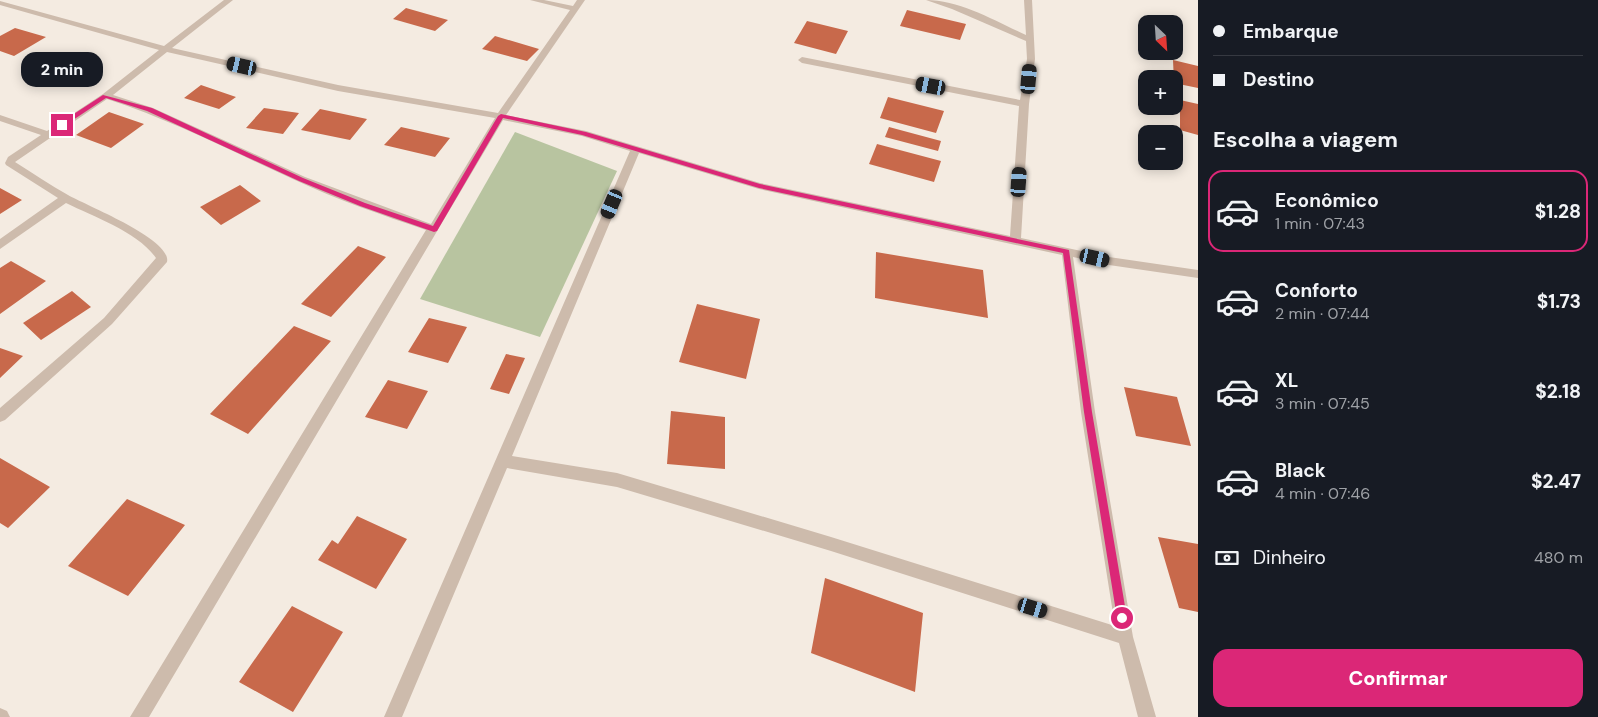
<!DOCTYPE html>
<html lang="pt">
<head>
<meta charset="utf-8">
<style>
	:root { --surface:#171b24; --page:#242831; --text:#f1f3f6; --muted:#9ea1a6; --line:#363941; --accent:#db2777 }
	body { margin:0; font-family:"DM Sans",sans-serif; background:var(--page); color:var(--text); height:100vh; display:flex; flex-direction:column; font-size:19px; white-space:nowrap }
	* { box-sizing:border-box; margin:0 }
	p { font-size:16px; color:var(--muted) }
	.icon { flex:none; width:28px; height:28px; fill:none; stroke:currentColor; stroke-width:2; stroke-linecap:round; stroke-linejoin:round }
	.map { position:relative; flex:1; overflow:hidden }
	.details { display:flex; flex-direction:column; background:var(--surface); width:400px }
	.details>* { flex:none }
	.hud { display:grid; align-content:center; height:110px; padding:0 15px; background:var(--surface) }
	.needle { width:32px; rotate:155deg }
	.controls { position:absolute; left:1138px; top:15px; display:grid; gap:10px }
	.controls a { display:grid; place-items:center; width:45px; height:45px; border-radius:10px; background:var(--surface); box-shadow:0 2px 12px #0003; font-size:25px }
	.end { position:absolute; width:22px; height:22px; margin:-11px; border:6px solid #db2777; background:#fff; box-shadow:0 0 0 2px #fff }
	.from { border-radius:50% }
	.bubble { position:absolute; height:35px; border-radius:15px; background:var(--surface); box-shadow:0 2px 12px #0003; font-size:16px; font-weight:800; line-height:35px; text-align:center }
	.car { position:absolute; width:15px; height:30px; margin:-15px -8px; border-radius:6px; box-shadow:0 0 4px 1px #0007; background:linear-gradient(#222 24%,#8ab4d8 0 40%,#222 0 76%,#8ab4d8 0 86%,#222 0) }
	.hud b { display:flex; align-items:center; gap:18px; height:48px; font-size:19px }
	.hud b+b { border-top:1px solid var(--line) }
	.hud i { width:12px; height:12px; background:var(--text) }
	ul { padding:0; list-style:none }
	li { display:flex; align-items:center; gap:15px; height:82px; margin:0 10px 8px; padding:0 5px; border:2px solid transparent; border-radius:15px }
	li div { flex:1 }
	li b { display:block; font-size:19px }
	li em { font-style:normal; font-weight:800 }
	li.selected { border-color:var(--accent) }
	li>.icon { width:45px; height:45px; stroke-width:1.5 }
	h2 { padding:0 15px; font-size:22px; line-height:60px }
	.pay { display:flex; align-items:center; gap:12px; height:55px; padding:0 15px; font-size:19px }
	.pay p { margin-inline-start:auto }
	.cta { display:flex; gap:10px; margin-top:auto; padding:10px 15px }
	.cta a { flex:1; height:58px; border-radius:15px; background:var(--accent); color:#fff; font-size:20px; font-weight:800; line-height:58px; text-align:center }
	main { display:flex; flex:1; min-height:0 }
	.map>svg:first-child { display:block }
</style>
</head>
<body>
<main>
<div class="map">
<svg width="1198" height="717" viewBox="0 0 1198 717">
	<rect width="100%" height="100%" fill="#f4ebe1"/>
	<path fill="#b8c4a0" d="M515 132 617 171 540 337 420 299Z"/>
	<path fill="#c8694b" d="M406 8 448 20 435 31 393 19Z
		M907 10 966 24 960 40 900 26Z
		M807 21 848 31 836 54 794 43Z
		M15 28 46 37 14 56 0 51V36Z
		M495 36 539 49 527 61 482 49Z
		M1173 60 1198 66V88L1174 83Z
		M201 85 236 97 219 109 184 98Z
		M888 97 944 111 936 133 880 118Z
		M1180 100 1198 104V135L1180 130Z
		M264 108 299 113 283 134 246 128Z
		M320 109 367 119 350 140 301 130Z
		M109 112 144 124 111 148 76 135Z
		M401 127 450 138 435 157 384 145Z
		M889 127 941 141 938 151 885 137Z
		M877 144 941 161 934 182 869 164Z
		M240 185 261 201 221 225 200 207Z
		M0 188 22 200 0 214Z
		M358 246 386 257 331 317 301 304Z
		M876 252 983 270 988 318 875 298Z
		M11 261 46 281 0 314V268Z
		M72 291 91 307 41 340 23 323Z
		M697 304 760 319 746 379 679 362Z
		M429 318 467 327 448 363 408 352Z
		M294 326 331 341 248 434 210 414Z
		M0 348 23 356 0 378Z
		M506 354 525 358 509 394 490 389Z
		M388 380 428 391 407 429 365 417Z
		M1124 387 1177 397 1191 446 1136 436Z
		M671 411 725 417V469L667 464Z
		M0 458 50 487 8 528 0 523Z
		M127 499 185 525 128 596 68 566Z
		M357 516 407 539 376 589 318 560 332 540 338 544Z
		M1158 537 1198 544V612L1179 608Z
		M825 578 923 613 915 692 811 653Z
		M292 606 343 632 293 712 239 682Z"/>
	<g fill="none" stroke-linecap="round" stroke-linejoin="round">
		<path fill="#cdbbac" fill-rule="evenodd" d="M224 0H233L172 48 338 85 498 113 570 10 530 0H544L573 6 577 0H585L506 115 586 131 760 183 1010 236 1019 106 802 63 798 60 802 57 1020 100 1027 59 1026 41 952 9 926 0C960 0 995 21 1026 35L1024 0H1032L1035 59 1029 104 1021 238 1109 257 1198 270V278L1109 265 1073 257 1095 412 1133 637 1156 717H1138L1119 643 831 551 617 487 507 468 402 717H384L630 151 582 136 503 120 149 717H130L426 230C382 215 338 200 295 180 233 152 172 120 107 99L15 162C33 173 50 185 68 195 85 205 172 239 167 262L112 324 5 420 0 422V408L104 318 156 258C138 232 94 217 66 203L0 249V239L58 198 6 165 5 163 8 157 41 135 0 121V115L47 131 103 94 159 50 0 5V1L164 46ZM167 52 338 91 495 118 431 224 305 177 153 108 113 95ZM639 153 759 189 1062 255 1081 412 1115 626 831 537 617 473 512 456Z
			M0 708 7 711 10 717H0Z"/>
	</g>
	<path fill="#db2777" d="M103 95 152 108 303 178 365 203 433 226 498 116 501 114 586 132 760 184 1069 250 1092 412 1127 618 1126 622 1122 623 1118 622 1117 618 1084 412 1063 253 759 188 582 135 503 118 437 231 434 232 360 206 299 181 147 111 106 98 64 126H60V123Z"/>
</svg>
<div class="controls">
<a><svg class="needle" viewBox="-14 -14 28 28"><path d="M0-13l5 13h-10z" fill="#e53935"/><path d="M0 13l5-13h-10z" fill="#9ea1a6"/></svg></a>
<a>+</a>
<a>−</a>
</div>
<i class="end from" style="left:1122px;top:618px"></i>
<i class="end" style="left:62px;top:125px"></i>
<div class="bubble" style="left:21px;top:52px;width:82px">2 min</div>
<i class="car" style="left:242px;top:66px;rotate:283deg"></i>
<i class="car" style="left:1029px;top:79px;rotate:5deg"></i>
<i class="car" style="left:931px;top:86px;rotate:281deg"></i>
<i class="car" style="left:1019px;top:182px;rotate:4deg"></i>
<i class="car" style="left:612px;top:204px;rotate:203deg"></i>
<i class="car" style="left:1095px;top:258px;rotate:103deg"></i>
<i class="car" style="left:1033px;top:608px;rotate:107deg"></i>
</div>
<section class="details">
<div class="hud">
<b><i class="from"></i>Embarque</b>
<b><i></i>Destino</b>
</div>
<h2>Escolha a viagem</h2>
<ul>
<li class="selected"><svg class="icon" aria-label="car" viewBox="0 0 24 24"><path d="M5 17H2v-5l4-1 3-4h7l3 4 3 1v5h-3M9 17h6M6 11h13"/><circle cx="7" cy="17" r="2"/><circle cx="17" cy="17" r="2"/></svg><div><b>Econômico</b><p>1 min · 07:43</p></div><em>$1.28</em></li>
<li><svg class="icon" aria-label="car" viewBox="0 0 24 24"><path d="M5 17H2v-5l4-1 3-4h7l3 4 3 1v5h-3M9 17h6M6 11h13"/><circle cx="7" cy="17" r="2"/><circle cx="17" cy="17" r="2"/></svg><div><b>Conforto</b><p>2 min · 07:44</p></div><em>$1.73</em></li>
<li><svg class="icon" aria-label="car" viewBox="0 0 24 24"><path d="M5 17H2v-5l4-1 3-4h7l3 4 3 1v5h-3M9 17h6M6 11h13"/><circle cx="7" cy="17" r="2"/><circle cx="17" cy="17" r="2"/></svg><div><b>XL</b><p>3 min · 07:45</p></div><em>$2.18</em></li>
<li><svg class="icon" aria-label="car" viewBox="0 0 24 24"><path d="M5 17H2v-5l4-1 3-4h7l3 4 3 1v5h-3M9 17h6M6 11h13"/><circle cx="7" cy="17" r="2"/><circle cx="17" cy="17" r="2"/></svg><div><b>Black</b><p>4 min · 07:46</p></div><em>$2.47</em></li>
</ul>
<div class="pay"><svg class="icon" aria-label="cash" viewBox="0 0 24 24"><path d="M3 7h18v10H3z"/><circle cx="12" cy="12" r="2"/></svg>Dinheiro<p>480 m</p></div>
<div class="cta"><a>Confirmar</a></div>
</section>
</main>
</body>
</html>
